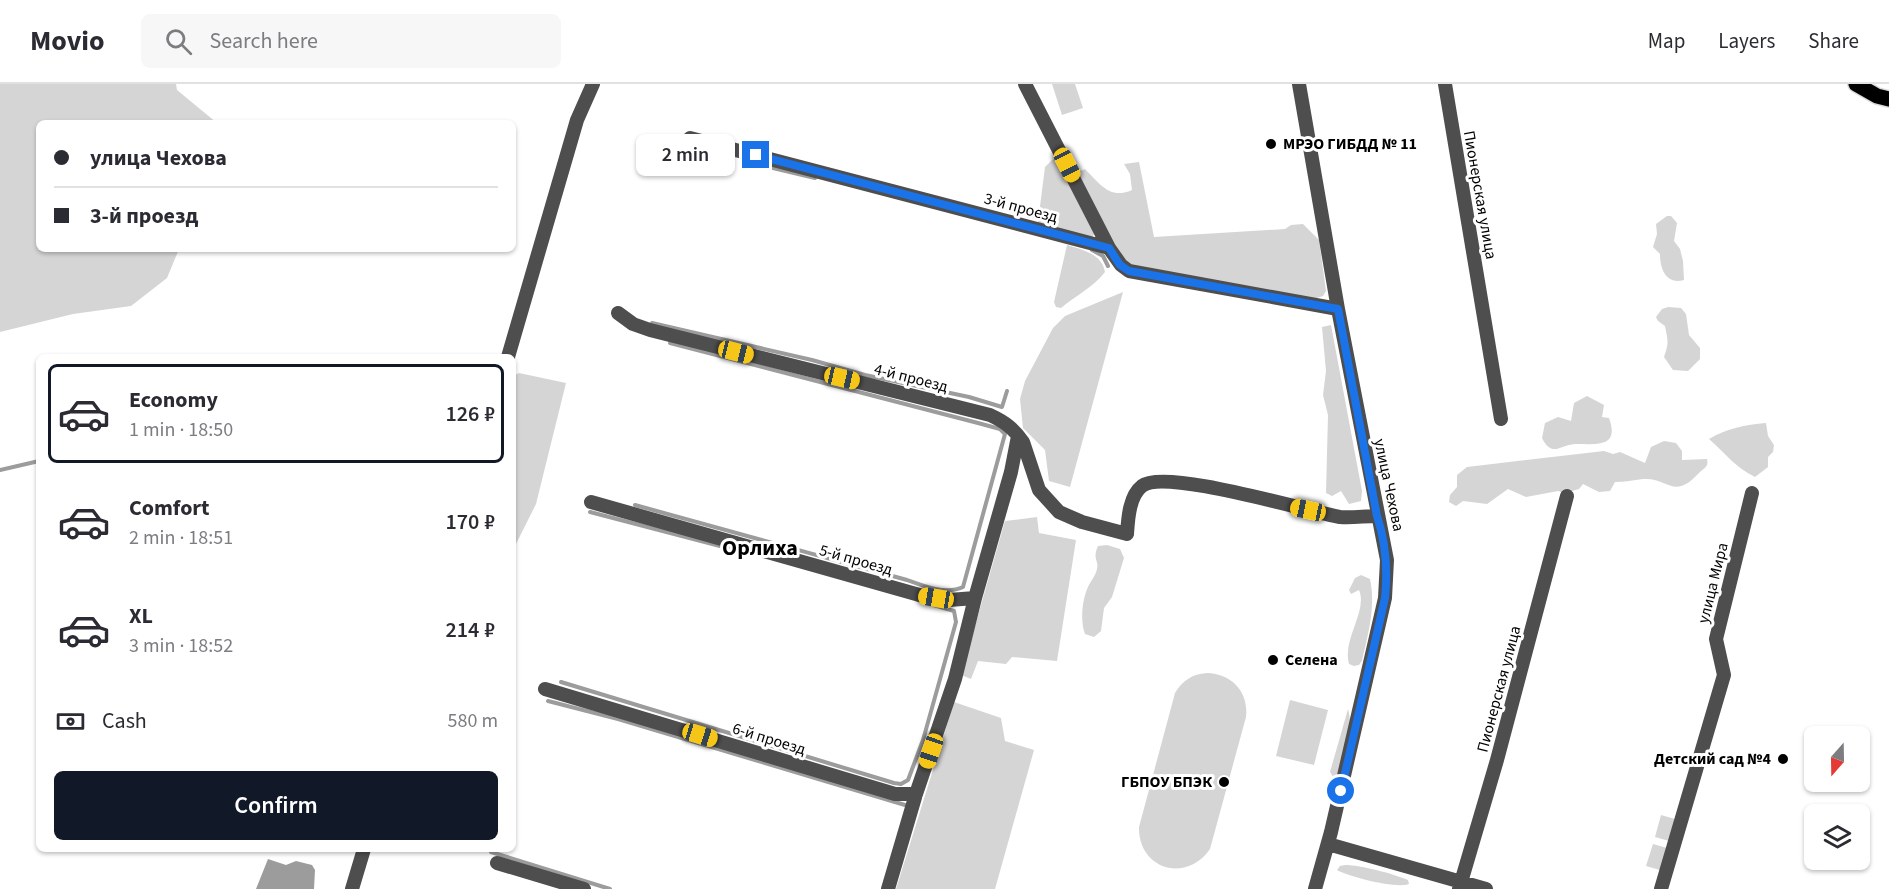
<!DOCTYPE html>
<html lang="en">
<head>
<meta charset="utf-8">
<style>
	:root { --surface:#fff; --page:#f7f7f7; --text:#2b2b33; --muted:#7c7c81; --line:#e1e1e2; --accent:#111827 }
	body { margin:0; font-family:"Source Sans 3",sans-serif; background:var(--page); color:var(--text); height:100vh; display:flex; flex-direction:column; font-size:22px; white-space:nowrap }
	* { box-sizing:border-box; margin:0 }
	p { font-size:20px; color:var(--muted) }
	.icon { flex:none; width:33px; height:33px; fill:none; stroke:currentColor; stroke-width:2; stroke-linecap:round; stroke-linejoin:round }
	.map { position:relative; flex:1; overflow:hidden }
	.panel { position:absolute; left:36px; top:270px; width:480px; height:498px; display:flex; flex-direction:column; background:var(--surface); border-radius:9px; box-shadow:0 2px 4px #0004 }
	.panel>* { flex:none }
	.hud { position:absolute; left:36px; top:36px; width:480px; height:132px; border-radius:9px; box-shadow:0 2px 4px #0004; display:grid; align-content:center; height:132px; padding:0 18px; background:var(--surface) }
	.needle { width:39px; rotate:200deg }
	.fabs { position:absolute; left:1804px; top:642px; display:grid; gap:12px }
	.fabs a { display:grid; place-items:center; width:66px; height:66px; border-radius:9px; background:var(--surface); box-shadow:0 2px 4px #0004; font-size:30px }
	.end { position:absolute; width:27px; height:27px; margin:-14px; border:8px solid #1a73e8; background:#fff; box-shadow:0 0 0 3px #fff }
	.from { border-radius:50% }
	.bubble { position:absolute; height:42px; border-radius:9px; background:var(--surface); box-shadow:0 2px 4px #0004; font-size:20px; font-weight:600; line-height:42px; text-align:center }
	.car { position:absolute; width:18px; height:36px; margin:-18px -9px; border-radius:8px; box-shadow:0 0 4px 2px #0007; background:linear-gradient(#f5c518 24%,#345 0 40%,#f5c518 0 76%,#345 0 86%,#f5c518 0) }
	.hud b { display:flex; align-items:center; gap:21px; height:57px; font-size:22px }
	.hud b+b { border-top:2px solid var(--line) }
	.hud i { width:15px; height:15px; background:var(--text) }
	ul { padding:10px 0 0; list-style:none }
	li { display:flex; align-items:center; gap:18px; height:99px; margin:0 12px 9px; padding:0 6px; border:3px solid transparent; border-radius:9px }
	li div { flex:1 }
	li b { display:block; font-size:22px }
	li em { font-style:normal; font-weight:600 }
	li.on { border-color:var(--accent) }
	li>.icon { width:54px; height:54px; stroke-width:1.5 }
	.pay { display:flex; align-items:center; gap:15px; height:66px; padding:0 18px; font-size:22px }
	.pay p { margin-inline-start:auto }
	.action { display:flex; gap:12px; margin-top:auto; padding:12px 18px }
	.action a { flex:1; height:69px; border-radius:9px; background:var(--accent); color:#fff; font-size:24px; font-weight:600; line-height:69px; text-align:center }
	header { display:flex; align-items:center; gap:36px; box-sizing:border-box; height:84px; padding:0 30px; background:var(--surface); border-bottom:2px solid var(--line) }
	header strong { font-size:28px }
	nav { display:flex; gap:33px; margin-inline-start:auto; font-size:21px }
	.search { width:420px; height:54px; background:var(--page); display:flex; align-items:center; gap:15px; box-sizing:border-box; padding:0 21px; border-radius:9px; color:var(--muted); font-size:22px }
	.map>svg:first-child { display:block }
</style>
</head>
<body>
<header>
<strong>Movio</strong>
<div class="search"><svg class="icon" aria-label="search" viewBox="0 0 24 24"><circle cx="10" cy="10" r="6"/><path d="M15 15l6 6"/></svg>Search here</div>
<nav><a>Map</a><a>Layers</a><a>Share</a></nav>
</header>
<div class="map">
<svg width="1889" height="805" viewBox="0 0 1889 805">
	<rect width="100%" height="100%" fill="#fff"/>
	<path fill="#d5d5d5" d="M0 0H176L177 6 217 39H39V165H179L167 194 131 222 73 230 0 248Z
		M1052 0H1075L1083 24 1062 31Z
		M1053 75 1066 94 1094 150 1092 154 1041 142 1038 138 1045 83Z
		M1139 78 1154 153 1285 145 1291 141 1303 140 1319 156 1326 207 1323 212 1314 215 1132 182 1120 173 1078 88 1085 85C1100 100 1110 116 1132 106L1130 90 1124 80Z
		M1667 132H1671L1677 139 1674 157 1680 165 1683 177 1684 196C1666 201 1660 185 1660 170L1653 163 1657 150 1656 140Z
		M1067 161C1083 166 1102 170 1105 188 1096 201 1074 213 1061 224L1056 223 1054 218Z
		M1123 208 1070 403 1049 397 1045 366 1023 344 1020 315 1025 297 1053 244 1065 232Z
		M1668 223 1681 224 1686 230 1689 251 1700 264V275L1688 287 1673 286 1664 273C1669 258 1668 258 1665 242L1658 237 1656 233 1662 225Z
		M1331 241 1362 407 1361 417 1349 420 1341 407 1332 412 1326 409 1328 331 1323 311 1326 287 1322 243Z
		M519 289 566 299 536 420 513 466V292Z
		M1587 312 1604 321 1602 333 1609 334C1620 364 1596 360 1575 360 1560 361 1552 374 1542 354L1545 339 1558 333 1571 337 1574 319Z
		M1766 339 1768 352 1774 361 1773 368 1768 373V383L1755 393C1736 384 1725 369 1709 355 1727 344 1745 341 1766 339Z
		M1664 357 1676 359 1682 367V376L1707 375C1709 383 1704 384 1699 389 1673 417 1669 393 1643 395 1633 396 1625 398 1615 398L1610 407 1599 408 1583 400 1579 405 1565 409 1558 407 1526 413 1508 405 1487 420 1463 417 1456 422 1449 418 1450 411 1457 403V391L1467 383 1604 367 1613 370 1620 368 1645 379 1651 363Z
		M1037 433 1039 449 1076 456 1057 577 1012 573 1006 580 978 577 971 595 961 591 1005 437Z
		M1107 461 1120 465 1124 474 1112 513 1104 524 1101 547 1094 553 1085 550C1080 537 1082 516 1088 503 1090 498 1096 491 1097 485 1099 475 1092 476 1098 462Z
		M1361 491 1370 495C1376 523 1368 550 1362 577L1359 581 1354 582 1349 580C1342 555 1368 527 1359 506L1351 510 1349 506 1355 494Z
		M1207 589C1232 590 1249 608 1246 633L1210 765C1186 800 1138 785 1139 743L1175 609C1182 597 1192 590 1207 589Z
		M1290 616 1328 626 1314 681 1276 672Z
		M954 618 1001 634 1005 657 1034 666 995 805H896Z
		M1348 625C1354 645 1345 677 1335 696L1330 688Z
		M1661 731 1675 735 1669 757 1655 753Z
		M1653 760 1667 764 1660 786 1646 782Z
		M1345 781C1361 781 1394 790 1408 796L1409 800C1397 805 1349 793 1337 786L1340 782Z"/>
	<path fill="#9c9c9c" d="M268 775 286 781 296 777 312 781 315 786 314 805H256Z"/>
	<g fill="none" stroke-linecap="round" stroke-linejoin="round">
		<path stroke="#9c9c9c" stroke-width="4" d="M760 81 815 94
			M1092 166 1103 172 1108 182
			M652 239 812 276 865 291 969 313 1002 323 1007 307
			M0 386 39 377
			M635 421 907 496C923 502 946 511 963 503L1005 350 1000 345 978 339 670 259
			M590 428 720 462
			M561 598 894 699 901 700 908 696 923 656 956 538 954 527 927 519
			M548 617 618 635 905 721
			M491 768 610 805"/>
		<defs>
			<path id="major" d="M1856 0 1877 12 1889 15"/>
		</defs>
		<use href="#major" stroke="#dbdbdb" stroke-width="18"/>
		<path stroke="#4e4e4e" stroke-width="14" d="M1025 0 1109 164
			M1299 0 1338 225 1387 476 1385 514 1331 748 1315 805
			M1445 0 1501 335
			M690 54 1109 164 1121 181 1129 187 1338 225
			M618 229 633 240 650 246 990 331C1005 338 1013 344 1023 358L1039 406 1059 428 1082 438 1127 450C1128 436 1129 412 1142 402 1164 384 1306 427 1340 433 1352 434 1365 432 1377 432
			M508 273 577 36 593 0
			M591 418 923 512 949 516 975 514
			M545 605 895 710H916
			M1328 760 1486 805
			M497 779 584 805
			M352 805 364 765
			M888 805 916 710 955 595 975 514 1011 388 1018 352
			M1459 805 1497 676 1567 412
			M1661 805 1724 591 1716 555 1752 409"/>
		<use href="#major" stroke="#000" stroke-width="15"/>
	</g>
	<g fill="none" stroke-linecap="round" stroke-linejoin="round">
		<path stroke="#1a73e8" stroke-width="8" d="M756 71 1109 164 1120 181 1129 187 1338 225 1377 432C1386 459 1388 485 1385 514L1341 707"/>
	</g>
	<g fill="#000" stroke="#fff" stroke-width="2">
		<circle cx="1271" cy="60" r="6"/>
		<circle cx="1273" cy="576" r="6"/>
		<circle cx="1783" cy="675" r="6"/>
		<circle cx="1224" cy="698" r="6"/>
	</g>
	<g text-anchor="middle" dominant-baseline="central" stroke-width="6" stroke-linejoin="round" paint-order="stroke">
		<g font-size="16" font-weight="bold" fill="#000" stroke="#fff" text-anchor="start">
			<text x="1283" y="60">МРЭО ГИБДД № 11</text>
			<text x="1285" y="576">Селена</text>
			<text x="1771" y="675" text-anchor="end">Детский сад №4</text>
			<text x="1212" y="698" text-anchor="end">ГБПОУ БПЭК</text>
		</g>
		<g font-size="16" fill="#000" stroke="#fff">
			<text transform="translate(1480 111) rotate(80)">Пионерская улица</text>
			<text transform="translate(1021 124) rotate(15)">3-й проезд</text>
			<text transform="translate(911 294) rotate(14)">4-й проезд</text>
			<text transform="translate(1389 401) rotate(78)">улица Чехова</text>
			<text transform="translate(856 476) rotate(16)">5-й проезд</text>
			<text transform="translate(1713 499) rotate(-76)">улица Мира</text>
			<text transform="translate(1499 605) rotate(-75)">Пионерская улица</text>
			<text transform="translate(769 655) rotate(17)">6-й проезд</text>
		</g>
		<g font-size="22" font-weight="bold" fill="#000" stroke="#fff">
			<text x="760" y="464">Орлиха</text>
		</g>
	</g>
</svg>
<div class="fabs">
<a><svg class="needle" viewBox="-14 -14 28 28"><path d="M0-13l5 13h-10z" fill="#e53935"/><path d="M0 13l5-13h-10z" fill="#7c7c81"/></svg></a>
<a><svg class="icon" aria-label="layers" viewBox="0 0 24 24"><path d="M12 4l9 5-9 5-9-5zM3 14l9 5 9-5"/></svg></a>
</div>
<i class="end from" style="left:1341px;top:707px"></i>
<i class="end" style="left:756px;top:71px"></i>
<div class="bubble" style="left:636px;top:50px;width:99px">2 min</div>
<i class="car" style="left:1067px;top:81px;rotate:153deg"></i>
<i class="car" style="left:736px;top:268px;rotate:104deg"></i>
<i class="car" style="left:842px;top:294px;rotate:103deg"></i>
<i class="car" style="left:1308px;top:426px;rotate:282deg"></i>
<i class="car" style="left:936px;top:514px;rotate:279deg"></i>
<i class="car" style="left:700px;top:651px;rotate:107deg"></i>
<i class="car" style="left:931px;top:667px;rotate:199deg"></i>
<div class="hud">
<b><i class="from"></i>улица Чехова</b>
<b><i></i>3-й проезд</b>
</div>
<section class="panel">
<ul>
<li class="on"><svg class="icon" aria-label="car" viewBox="0 0 24 24"><path d="M5 17H2v-5l4-1 3-4h7l3 4 3 1v5h-3M9 17h6M6 11h13"/><circle cx="7" cy="17" r="2"/><circle cx="17" cy="17" r="2"/></svg><div><b>Economy</b><p>1 min · 18:50</p></div><em>126 ₽</em></li>
<li><svg class="icon" aria-label="car" viewBox="0 0 24 24"><path d="M5 17H2v-5l4-1 3-4h7l3 4 3 1v5h-3M9 17h6M6 11h13"/><circle cx="7" cy="17" r="2"/><circle cx="17" cy="17" r="2"/></svg><div><b>Comfort</b><p>2 min · 18:51</p></div><em>170 ₽</em></li>
<li><svg class="icon" aria-label="car" viewBox="0 0 24 24"><path d="M5 17H2v-5l4-1 3-4h7l3 4 3 1v5h-3M9 17h6M6 11h13"/><circle cx="7" cy="17" r="2"/><circle cx="17" cy="17" r="2"/></svg><div><b>XL</b><p>3 min · 18:52</p></div><em>214 ₽</em></li>
</ul>
<div class="pay"><svg class="icon" aria-label="cash" viewBox="0 0 24 24"><path d="M3 7h18v10H3z"/><circle cx="12" cy="12" r="2"/></svg>Cash<p>580 m</p></div>
<div class="action"><a>Confirm</a></div>
</section>
</div>
</body>
</html>
